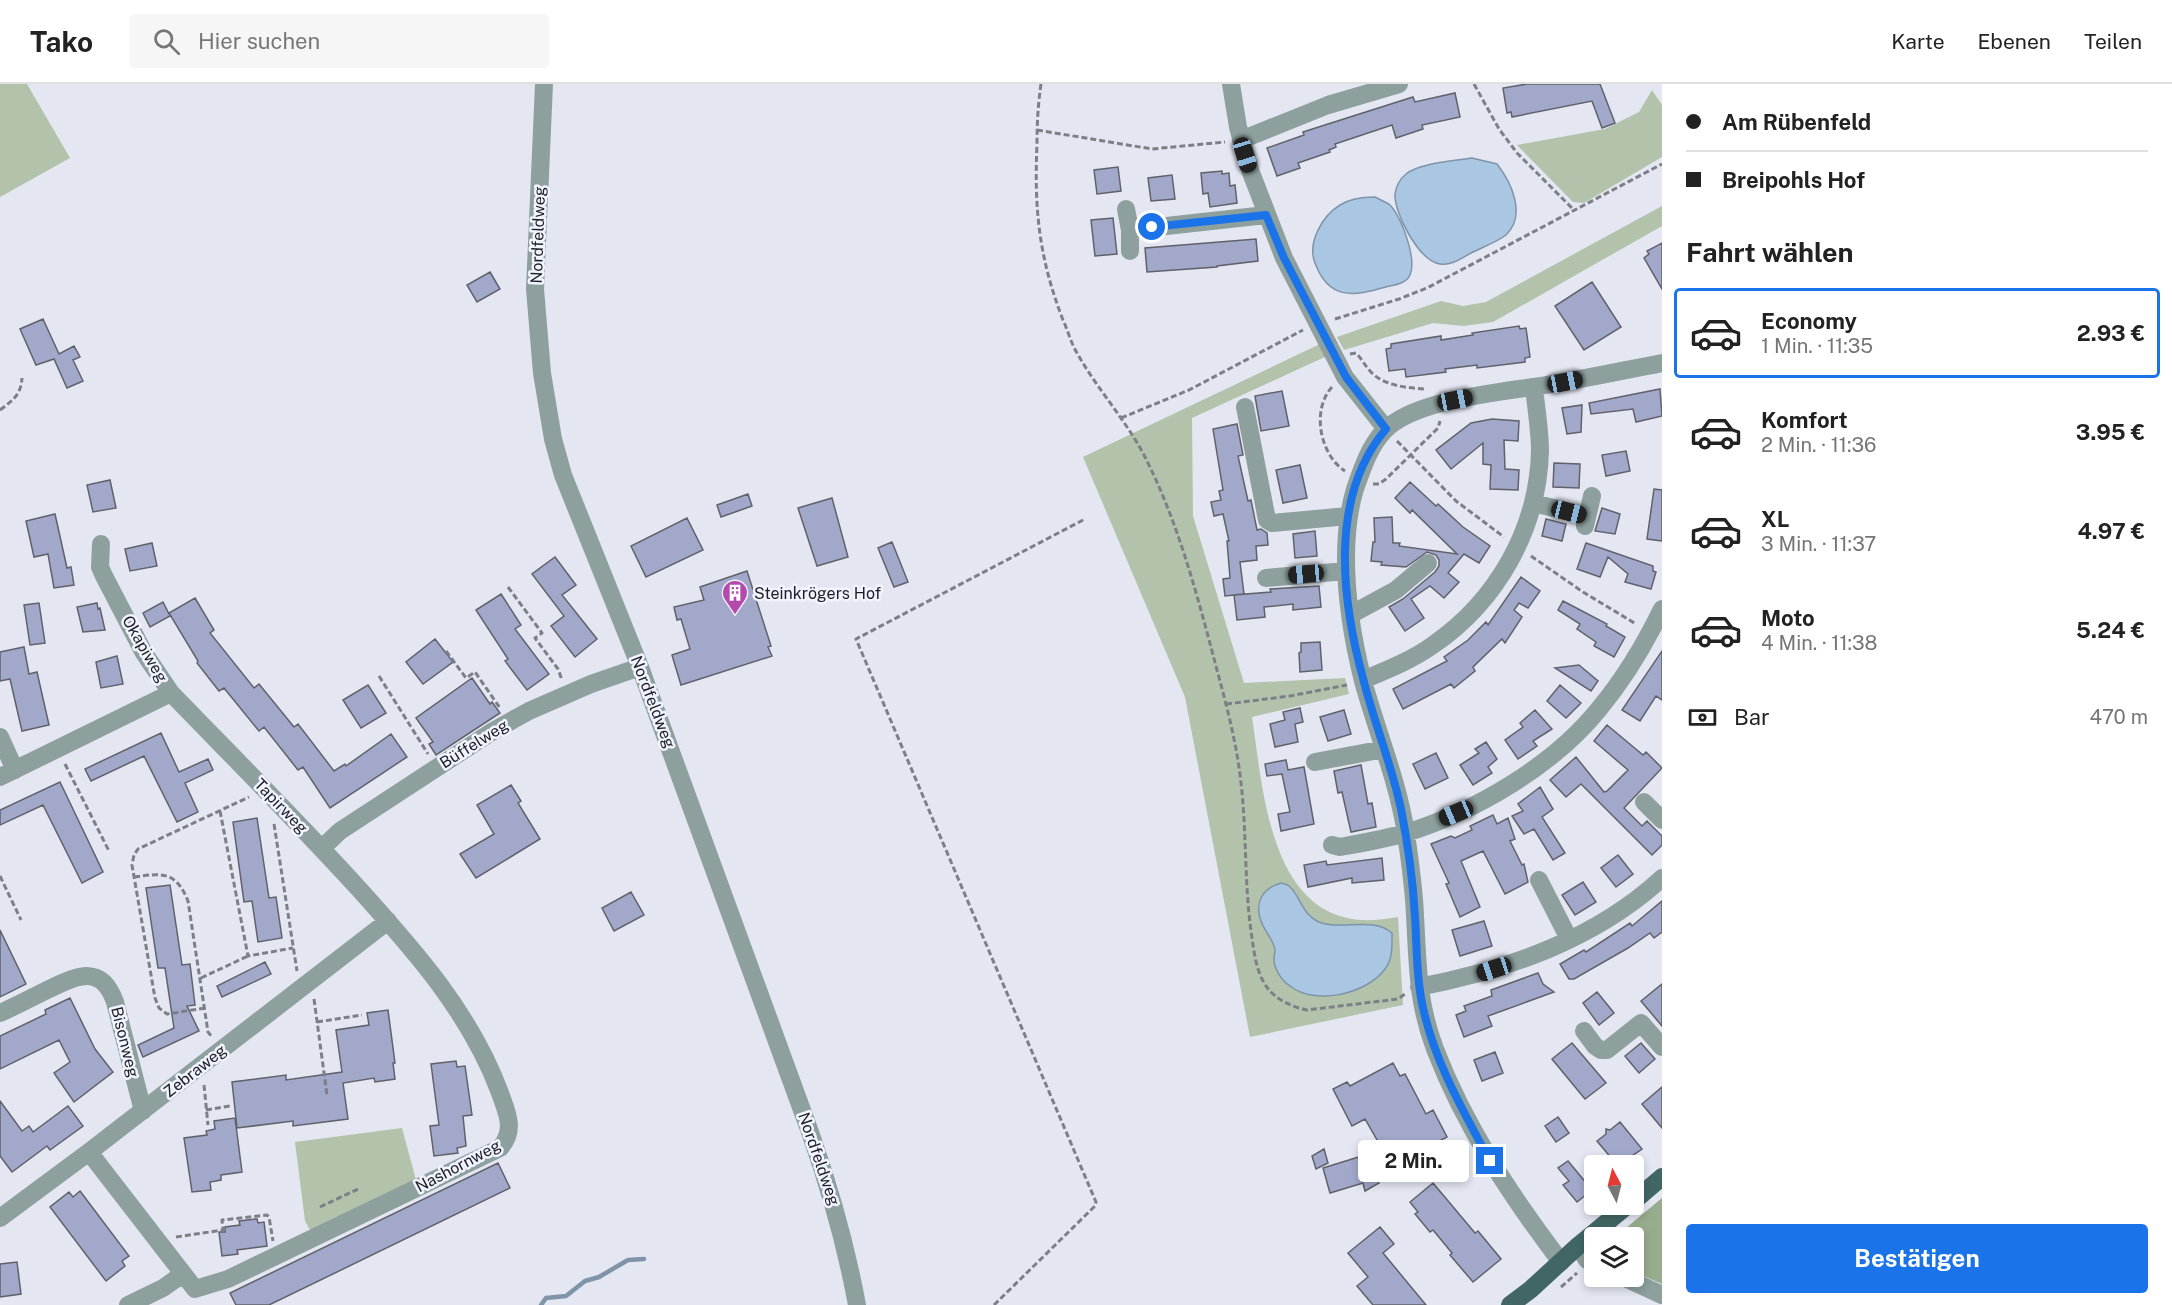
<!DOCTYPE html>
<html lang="de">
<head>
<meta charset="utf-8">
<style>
	:root { --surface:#fff; --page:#f6f6f6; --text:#222; --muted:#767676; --line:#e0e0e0; --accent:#1a73e8 }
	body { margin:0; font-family:"Public Sans",sans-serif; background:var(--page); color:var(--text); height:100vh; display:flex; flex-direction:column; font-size:22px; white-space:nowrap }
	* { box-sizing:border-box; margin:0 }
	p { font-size:20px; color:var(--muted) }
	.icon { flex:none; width:33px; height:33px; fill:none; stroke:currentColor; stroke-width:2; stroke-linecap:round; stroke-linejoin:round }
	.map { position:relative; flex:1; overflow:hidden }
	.panel { display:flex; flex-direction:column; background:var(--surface); width:510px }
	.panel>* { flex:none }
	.guide { display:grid; align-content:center; height:132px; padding:0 24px; background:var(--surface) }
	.needle { width:39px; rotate:353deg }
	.tools { position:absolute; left:1584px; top:1071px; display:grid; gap:12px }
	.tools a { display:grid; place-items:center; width:60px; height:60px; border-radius:6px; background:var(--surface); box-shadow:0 3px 9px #0003; font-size:30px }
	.end { position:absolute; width:27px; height:27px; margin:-14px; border:8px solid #1a73e8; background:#fff; box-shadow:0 0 0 3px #fff }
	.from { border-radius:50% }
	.bubble { position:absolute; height:42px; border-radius:6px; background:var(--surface); box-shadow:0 3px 9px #0003; font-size:20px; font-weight:700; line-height:42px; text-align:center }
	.car { position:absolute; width:18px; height:36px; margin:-18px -9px; border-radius:8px; box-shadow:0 0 4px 2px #0007; background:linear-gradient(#222 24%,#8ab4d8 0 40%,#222 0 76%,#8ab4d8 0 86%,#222 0) }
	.guide b { display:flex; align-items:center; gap:21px; height:57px; font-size:22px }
	.guide b+b { border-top:2px solid var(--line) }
	.guide i { width:15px; height:15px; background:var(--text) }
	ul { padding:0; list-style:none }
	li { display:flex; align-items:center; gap:18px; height:90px; margin:0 12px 9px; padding:0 12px; border:3px solid transparent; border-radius:6px }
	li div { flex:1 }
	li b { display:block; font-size:22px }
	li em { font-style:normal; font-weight:700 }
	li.on { border-color:var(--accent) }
	li>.icon { width:54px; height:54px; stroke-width:1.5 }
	h2 { padding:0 24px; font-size:27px; line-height:72px }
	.pay { display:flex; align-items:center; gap:15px; height:66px; padding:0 24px; font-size:22px }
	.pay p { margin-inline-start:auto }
	.cta { display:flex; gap:12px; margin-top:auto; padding:12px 24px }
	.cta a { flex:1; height:69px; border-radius:6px; background:var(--accent); color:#fff; font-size:24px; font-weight:700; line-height:69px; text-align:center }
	header { display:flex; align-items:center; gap:36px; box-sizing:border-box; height:84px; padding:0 30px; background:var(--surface); border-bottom:2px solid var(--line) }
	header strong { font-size:28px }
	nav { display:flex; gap:33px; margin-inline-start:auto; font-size:21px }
	.search { width:420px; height:54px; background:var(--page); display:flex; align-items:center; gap:15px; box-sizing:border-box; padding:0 21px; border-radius:6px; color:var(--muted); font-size:22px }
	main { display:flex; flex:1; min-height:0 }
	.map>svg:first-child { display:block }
</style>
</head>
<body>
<header>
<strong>Tako</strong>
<div class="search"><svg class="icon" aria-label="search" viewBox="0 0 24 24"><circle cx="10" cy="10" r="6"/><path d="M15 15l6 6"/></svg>Hier suchen</div>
<nav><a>Karte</a><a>Ebenen</a><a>Teilen</a></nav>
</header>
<main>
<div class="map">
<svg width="1662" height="1221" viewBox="0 0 1662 1221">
	<rect width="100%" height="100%" fill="#e4e6f1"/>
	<path fill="#b3c2aa" d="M0 0H27L70 74 0 113Z
		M1652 6 1662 21V73L1584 119 1573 118 1517 61 1605 45 1639 28Z
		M1662 122V142L1493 238 1463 242 1433 239 1344 266 1337 253 1441 217 1463 222 1486 218Z
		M1320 260 1327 272 1192 334 1193 432 1244 599 1345 594 1349 610 1252 633C1262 697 1268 817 1347 834 1363 838 1381 836 1398 833L1403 921 1250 953 1185 613 1083 373Z
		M402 1044 416 1096 310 1146 305 1137 295 1058Z"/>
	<path fill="#97ac8c" d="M1662 1114V1200L1634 1188V1154H1614Z"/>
	<path fill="#a9c7e2" stroke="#7f94a8" stroke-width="1.5" d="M1472 74 1497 80C1511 98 1527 131 1506 151 1497 158 1483 163 1473 168 1463 173 1452 182 1440 180 1419 177 1394 129 1395 110 1396 103 1400 95 1406 90 1420 79 1454 77 1472 74Z
		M1375 113C1380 116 1387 118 1391 122 1402 135 1417 175 1410 191 1406 200 1394 201 1386 203 1354 212 1329 217 1315 179 1307 159 1322 132 1340 121 1351 114 1363 113 1375 113Z
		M1281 799C1284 800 1287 800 1289 802 1301 812 1301 830 1319 838 1341 847 1373 832 1392 849 1392 861 1393 875 1385 885 1367 910 1315 922 1290 902 1282 897 1274 885 1274 875 1274 872 1275 869 1275 866 1274 856 1264 847 1261 837 1254 818 1263 804 1281 799Z"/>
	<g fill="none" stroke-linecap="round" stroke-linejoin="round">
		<path stroke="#7f94a8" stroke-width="4.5" d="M541 1221 546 1214 566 1212 585 1197 599 1193 628 1176 644 1175"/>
	</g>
	<path fill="#a2a8ca" stroke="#60616b" stroke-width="1.5" d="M1527 0H1600L1615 39 1602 44 1592 17 1512 33 1511 28 1507 29 1503 4Z
		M1455 9 1460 33 1422 41 1423 45 1396 54 1392 41 1335 60 1336 63 1329 66 1330 68 1298 79 1300 84 1277 92 1267 64 1304 51 1303 48 1328 40 1413 13 1415 18Z
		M1118 83 1121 107 1097 110 1094 86Z
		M1222 87V90L1229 89 1230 102 1235 101 1237 119 1210 123 1208 109 1203 110 1201 89Z
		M1172 91 1175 115 1151 117 1148 94Z
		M1113 134 1117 170 1095 172 1091 136Z
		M1256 155 1258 177 1217 182V183L1147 188 1145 164Z
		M1662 159V205L1644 174 1649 170 1647 167Z
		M490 188 500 205 477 218 467 201Z
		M1592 198 1621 243 1584 266 1555 222Z
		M43 235 59 270 74 262 80 273 73 276 83 297 67 304 54 275 36 281 20 245Z
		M1519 242 1520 245 1526 244 1530 273 1525 274V278L1477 284V281L1445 285 1446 288 1406 293 1405 285 1389 287 1386 265 1391 264V260L1441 252V256L1473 251 1472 249Z
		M1660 305 1662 332 1636 338 1633 325 1591 330 1589 319Z
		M1282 307 1289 342 1261 347 1255 312Z
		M1582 321 1581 348 1567 350 1562 324Z
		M1492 335 1519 337 1518 357 1504 356 1505 385 1519 386 1518 406 1490 405 1491 381 1483 380V359L1451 385 1436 366 1471 339Z
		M1237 340 1243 371 1238 372 1248 417 1251 416 1257 446 1261 445 1267 449 1268 461 1256 462 1257 476 1240 478 1244 510 1225 512 1223 495 1230 494 1227 457H1229L1223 430 1214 432 1211 418 1221 416 1219 407 1223 406 1213 345Z
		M1626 367 1630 387 1606 392 1602 371Z
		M1554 379 1580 380 1579 404 1553 403Z
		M1300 381 1307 414 1283 419 1276 386Z
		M110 396 116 424 93 428 87 401Z
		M1410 398 1436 422 1438 420 1463 443 1490 462 1479 479 1464 470 1448 489 1459 498 1444 514 1430 502 1411 515 1424 534 1405 547 1389 523 1403 515 1435 488 1439 482V476L1436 471 1427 468 1406 483 1381 481 1382 478 1371 477 1373 458H1375L1374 434 1392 433 1393 459H1400L1399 462 1457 470 1412 426 1410 429 1395 414Z
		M1654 405 1662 406V457L1647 455Z
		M748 410 752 422 721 433 717 421Z
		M832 414 848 473 817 482 798 424Z
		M1602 424 1620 430 1615 450 1595 447Z
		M55 430 67 484 71 483 74 501 54 504 48 470 34 473 26 437Z
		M687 434 703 466 646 493 631 462Z
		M1546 435 1566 440 1562 457 1542 452Z
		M1315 447 1317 472 1295 474 1293 450Z
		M892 458 908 498 894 503 878 464Z
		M152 459 157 482 130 487 125 465Z
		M1586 459 1653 482V487L1656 488 1651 505 1625 498 1628 490 1608 473 1600 493 1577 485Z
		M555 473 576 501 562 511 597 555 575 573 551 542 564 532 532 490Z
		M747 487 771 562 768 563 772 572 681 601 672 571 690 565 681 535 677 536 674 523 704 516 700 503Z
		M1521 493 1540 507 1528 524 1519 519 1514 526 1522 533 1505 559 1502 555 1473 583 1475 587 1454 604 1451 600 1403 625 1393 605 1447 577 1444 573 1468 556 1486 538 1488 541Z
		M1319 502 1321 523 1293 526V520L1264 523 1265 533 1237 536 1234 511 1271 508 1270 505Z
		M501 510 521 541 515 545 549 590 527 606 505 577 508 575 476 526Z
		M195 514 214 546 210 549 254 604 259 600 294 643 298 640 334 687 345 680 346 682 391 650 407 673 330 724 303 683 298 686 264 643 259 647 224 604 219 607 197 579 198 577 169 529Z
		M1563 517 1607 540 1606 542 1625 553 1614 573 1594 562 1596 558 1577 545 1580 540 1558 526Z
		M163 518 170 532 150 543 143 529Z
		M39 519 45 559 30 561 24 521Z
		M97 519 98 525 100 524 105 546 83 548 77 523Z
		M435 555 453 578 423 600 406 578Z
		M1320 558 1322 586 1300 588 1299 569 1301 568V559Z
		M24 563 29 590 37 588 49 641 22 647 10 595 0 597V568Z
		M1662 567V616L1656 612 1640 637 1622 626Z
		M117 572 123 600 101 604 96 578Z
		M1579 581 1598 597 1591 607 1555 584Z
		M472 594 490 620 492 618 500 629 436 671 429 660 433 658 416 634Z
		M368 601 386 629 361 644 343 616Z
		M1560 601 1581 619 1566 634 1547 617Z
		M1300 624 1303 638 1295 640 1298 658 1275 663 1270 640 1285 636 1283 628Z
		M1344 626 1351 650 1328 657 1320 633Z
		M1535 626 1552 645 1533 657 1537 662 1518 675 1505 656 1523 643 1520 639Z
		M1607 641 1643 671 1646 668 1662 684 1624 724 1642 742 1647 737 1662 752V761L1652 771 1581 700 1566 713 1550 696 1576 673 1604 708 1607 707 1628 686 1594 657Z
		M161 649 179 688 208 675 213 686 185 699 198 728 177 738 144 672 91 697 85 685Z
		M1486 658 1497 675 1488 683 1492 689 1473 701 1460 681 1479 669 1475 665Z
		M1436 669 1448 694 1425 705 1413 680Z
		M1286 676 1288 686 1304 683 1314 740 1281 747 1278 730 1290 728 1282 690 1267 692 1265 680Z
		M1361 681 1368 720 1372 719 1376 743 1351 748 1342 708 1338 709 1334 687Z
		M60 698 103 788 82 799 43 721 0 741V726Z
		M511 701 521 717 518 719 540 755 476 794 460 770 494 750 477 721Z
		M1540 703 1553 725 1542 733 1565 769 1553 776 1534 745 1524 750 1512 732 1523 727 1518 720Z
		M1493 731 1497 740 1508 734 1515 755 1510 757 1522 781 1524 780 1528 798 1505 810 1483 767 1461 777 1480 823 1460 833 1446 800 1449 799 1431 760 1451 752 1455 754 1472 746 1470 742Z
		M257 734 269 814 276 813 282 854 258 858 252 817 244 818 233 738Z
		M1618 771 1633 790 1616 803 1601 784Z
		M1382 774 1384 796 1352 799V794L1308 803 1304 781 1326 777 1327 781Z
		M1583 798 1596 818 1575 831 1562 811Z
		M170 801 182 881 190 880 195 921 187 922 199 947 143 973 138 961 174 944 165 884H158L146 804Z
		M631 808 644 831 614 847 602 824Z
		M1662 817V848L1654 854 1650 849 1628 864 1574 895H1569L1560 880 1584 866 1586 868 1630 839 1632 842Z
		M1484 837 1492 862 1460 872 1452 846Z
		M0 846 26 900 0 913Z
		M265 878 271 890 222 913 217 902Z
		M1538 889 1543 900 1554 908 1488 932 1492 942 1464 953 1456 931 1466 927 1464 922 1492 912 1491 906Z
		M1662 900V942L1641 917Z
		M1597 908 1614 929 1599 941 1583 919Z
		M70 914 95 965 113 988 74 1018 54 989 70 978 59 956 0 985V952L46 930 45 926Z
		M388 926 395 979H393L395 995 375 998 374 994 343 999 348 1035 293 1042V1037L237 1044 232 998 286 991V996L342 988 336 946 369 941 367 929Z
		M1572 959 1606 999 1585 1015 1552 975Z
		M1641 959 1655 975 1639 989 1625 972Z
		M1495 968 1503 989 1482 997 1474 976Z
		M456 977 457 983 465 982 472 1031 463 1032 466 1062 457 1064 458 1069 434 1072 430 1042 439 1041 431 980Z
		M1393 979 1400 992 1405 990 1426 1030 1433 1026 1447 1053 1428 1063 1432 1070 1418 1077 1414 1069 1375 1090 1379 1099 1365 1107 1363 1099 1330 1109 1323 1084 1365 1071 1361 1065 1377 1056 1365 1035 1352 1042 1333 1005 1347 998 1350 1002Z
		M1662 1003V1044L1642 1020Z
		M0 1017 22 1047 29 1042 33 1048 68 1022 83 1042 50 1066 47 1062 12 1088 0 1072Z
		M1558 1033 1569 1049 1556 1058 1545 1042Z
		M235 1034 242 1088 221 1091V1096L210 1098 211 1106 192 1108 184 1054 207 1051 206 1047 215 1045 214 1037Z
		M1620 1038 1642 1065 1632 1072V1077H1627L1618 1082 1597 1057 1606 1050V1045L1610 1046Z
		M1324 1065 1328 1079 1316 1085 1312 1072Z
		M1568 1077 1592 1106 1577 1118 1563 1101 1569 1097 1558 1084Z
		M498 1079 510 1104 269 1221H236L230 1209Z
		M1433 1099 1475 1149 1478 1147 1501 1175 1473 1198 1450 1171 1452 1169 1433 1146 1430 1148 1415 1130 1418 1128 1410 1118Z
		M80 1107 129 1172 122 1177 125 1182 106 1197 50 1123 69 1108 73 1113Z
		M257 1135 258 1139 264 1138 267 1162 237 1166 238 1170 222 1172 219 1148H225V1143L240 1141 239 1137Z
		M1380 1143 1394 1160 1383 1169 1426 1221H1373L1357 1202 1368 1193 1348 1169Z
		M17 1178 21 1210 0 1213V1180Z"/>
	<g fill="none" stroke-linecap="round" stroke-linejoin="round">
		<path stroke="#7d7f86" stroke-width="3" stroke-dasharray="6 3" stroke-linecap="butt" d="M1041 0C1038 20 1037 40 1037 60 1034 125 1039 174 1063 236 1068 247 1071 259 1077 269 1097 305 1126 336 1145 373 1179 440 1198 514 1217 586 1227 623 1237 661 1241 699 1247 750 1244 802 1252 854 1254 868 1256 884 1263 897 1272 914 1289 922 1307 926L1398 915 1405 910
			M1474 0 1499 45 1517 69 1574 126
			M1037 46 1152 65 1225 58
			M1335 235 1399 215 1427 204 1662 80
			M1350 270 1356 269C1362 275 1365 282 1371 288 1384 302 1408 304 1426 305
			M1332 303C1311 326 1320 371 1345 387
			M0 326C13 316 21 311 22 294
			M1121 334 1189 306 1303 246
			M1397 357 1456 417 1504 453
			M1373 400H1379L1386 395 1438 344 1440 337
			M1531 472 1583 508 1636 540
			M508 503 542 549 535 554 558 585 562 596
			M446 567 466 594 475 588 500 624
			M379 592 428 670
			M1226 620 1290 612 1347 601
			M65 680 109 767
			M220 727 248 872 293 864
			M274 740 297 887
			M0 792 21 836
			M134 793C162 789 176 787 188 817L208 948 212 953
			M201 894 248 872
			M314 915 327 1011
			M205 924 167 930 159 924 155 914 132 781 134 771 138 765 249 713
			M317 938 362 931
			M204 1001 208 1041
			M206 1026 230 1022
			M320 1123 358 1105
			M176 1153 223 1146 222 1136 267 1131 269 1133 273 1157
			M1561 1203 1577 1189
			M994 1221 1095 1122 1096 1118 856 555 1085 435"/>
		<path stroke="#8da09e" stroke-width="18" d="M544 0 535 205 542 289 553 355 563 391 640 583 810 1048C830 1105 846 1161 857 1221
			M1231 0 1238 43 1250 86 1284 174 1345 293 1386 345
			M1241 56 1328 21 1399 0
			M1126 125 1130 146V167
			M1130 146 1266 131
			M1245 323 1267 436 1272 439 1348 432
			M1533 419 1587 432
			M1585 442 1592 412
			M1266 494 1346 487
			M1350 531 1396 506 1428 479
			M1363 596C1387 586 1412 576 1433 561 1497 517 1538 445 1540 367 1540 346 1536 324 1534 303
			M0 653 15 686
			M1315 678 1384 665
			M0 693 171 609 144 569 104 492 100 483 101 460
			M1644 718 1662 736
			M1332 761 1340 763C1362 759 1385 755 1406 749 1476 727 1553 682 1599 625 1624 595 1645 560 1662 525
			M322 764 340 747 493 647 529 627 591 600 640 583
			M1539 796 1569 855
			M1419 903C1506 886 1595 856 1662 794
			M0 929C16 922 31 914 47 906 75 893 101 878 115 918L143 1027
			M1584 947 1595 962 1601 966H1607L1641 939 1662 963
			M89 1068 195 1205 228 1195 500 1064C516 1046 507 1029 500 1009 471 930 415 867 359 805 298 738 234 674 171 609
			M0 1134 89 1068 388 837
			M1578 1162 1587 1176 1594 1180
			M1561 1178C1511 1112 1465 1043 1435 965 1417 917 1418 882 1415 832 1414 805 1410 777 1406 750 1398 697 1377 648 1363 597 1353 557 1346 516 1346 475 1346 451 1348 428 1355 405 1362 385 1369 363 1384 347 1415 314 1507 308 1552 300 1589 294 1625 286 1662 279
			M1621 1192 1662 1211
			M128 1221 163 1204 183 1190"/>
		<path stroke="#416663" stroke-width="18" d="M1634 1117 1662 1093
			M1510 1221 1530 1206 1578 1162 1629 1120"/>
	</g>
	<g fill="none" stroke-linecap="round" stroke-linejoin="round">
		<path stroke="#1a73e8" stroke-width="8" d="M1152 143 1266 131 1284 174 1346 293 1386 345C1328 413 1342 519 1364 598 1375 641 1392 682 1401 725 1408 760 1413 797 1415 833 1417 862 1416 890 1422 919 1433 975 1463 1027 1490 1077"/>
	</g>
	<defs>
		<symbol id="building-pin" viewBox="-11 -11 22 30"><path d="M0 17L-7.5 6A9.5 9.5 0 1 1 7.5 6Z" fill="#b44aab" stroke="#f1f3ff"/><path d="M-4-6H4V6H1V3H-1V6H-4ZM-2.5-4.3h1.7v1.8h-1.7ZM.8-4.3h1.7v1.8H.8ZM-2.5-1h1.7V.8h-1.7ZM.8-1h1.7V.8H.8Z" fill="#fff"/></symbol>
	</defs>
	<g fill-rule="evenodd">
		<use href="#building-pin" x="720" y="494" width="30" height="40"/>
	</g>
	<g text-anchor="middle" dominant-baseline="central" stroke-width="5" stroke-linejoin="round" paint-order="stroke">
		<g font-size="16" fill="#1d1e22" stroke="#f1f3ff">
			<text transform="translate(538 151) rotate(-88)">Nordfeldweg</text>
			<text transform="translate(145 565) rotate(60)">Okapiweg</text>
			<text transform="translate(653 618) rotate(69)">Nordfeldweg</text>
			<text transform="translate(474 660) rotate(-32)">Büffelweg</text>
			<text transform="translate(281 722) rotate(46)">Tapirweg</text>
			<text transform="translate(125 958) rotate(76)">Bisonweg</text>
			<text transform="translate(195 987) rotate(-38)">Zebraweg</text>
			<text transform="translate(819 1075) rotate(71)">Nordfeldweg</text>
			<text transform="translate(458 1082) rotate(-28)">Nashornweg</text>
		</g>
		<g font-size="16" fill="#1d1e22" stroke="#f1f3ff" text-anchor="start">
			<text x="754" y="509">Steinkrögers Hof</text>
		</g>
	</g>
</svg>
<div class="tools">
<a><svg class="needle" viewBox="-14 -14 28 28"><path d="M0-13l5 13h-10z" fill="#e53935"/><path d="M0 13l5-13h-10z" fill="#767676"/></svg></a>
<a><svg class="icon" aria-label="layers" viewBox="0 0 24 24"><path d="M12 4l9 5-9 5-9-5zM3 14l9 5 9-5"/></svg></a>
</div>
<i class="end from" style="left:1152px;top:143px"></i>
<i class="end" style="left:1490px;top:1077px"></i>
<div class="bubble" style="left:1358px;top:1056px;width:111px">2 Min.</div>
<i class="car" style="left:1245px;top:71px;rotate:163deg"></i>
<i class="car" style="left:1565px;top:298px;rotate:79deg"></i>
<i class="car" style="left:1455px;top:316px;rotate:79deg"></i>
<i class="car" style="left:1569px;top:428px;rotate:104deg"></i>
<i class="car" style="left:1306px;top:490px;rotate:265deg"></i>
<i class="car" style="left:1456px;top:729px;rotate:247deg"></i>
<i class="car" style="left:1494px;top:885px;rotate:252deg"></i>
</div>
<section class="panel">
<div class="guide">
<b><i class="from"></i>Am Rübenfeld</b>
<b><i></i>Breipohls Hof</b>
</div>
<h2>Fahrt wählen</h2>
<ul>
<li class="on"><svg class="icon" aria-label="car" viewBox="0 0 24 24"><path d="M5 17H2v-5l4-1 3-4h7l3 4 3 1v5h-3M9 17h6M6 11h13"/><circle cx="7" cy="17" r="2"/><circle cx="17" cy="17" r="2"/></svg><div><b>Economy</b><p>1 Min. · 11:35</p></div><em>2.93 €</em></li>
<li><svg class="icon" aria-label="car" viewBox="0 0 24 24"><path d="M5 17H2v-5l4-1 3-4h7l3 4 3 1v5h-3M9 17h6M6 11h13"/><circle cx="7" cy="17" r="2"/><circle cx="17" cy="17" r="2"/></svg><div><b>Komfort</b><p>2 Min. · 11:36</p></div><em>3.95 €</em></li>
<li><svg class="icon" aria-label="car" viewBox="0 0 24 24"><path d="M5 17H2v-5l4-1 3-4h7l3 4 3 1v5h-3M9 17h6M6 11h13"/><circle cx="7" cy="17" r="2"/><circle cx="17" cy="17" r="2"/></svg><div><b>XL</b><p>3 Min. · 11:37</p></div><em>4.97 €</em></li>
<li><svg class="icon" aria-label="car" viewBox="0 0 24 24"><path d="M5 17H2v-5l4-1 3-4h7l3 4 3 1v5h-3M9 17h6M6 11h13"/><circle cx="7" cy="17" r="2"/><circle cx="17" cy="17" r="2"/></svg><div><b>Moto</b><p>4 Min. · 11:38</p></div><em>5.24 €</em></li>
</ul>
<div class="pay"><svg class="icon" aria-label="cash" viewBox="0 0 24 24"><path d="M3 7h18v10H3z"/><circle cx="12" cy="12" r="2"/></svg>Bar<p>470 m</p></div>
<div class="cta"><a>Bestätigen</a></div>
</section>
</main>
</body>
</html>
